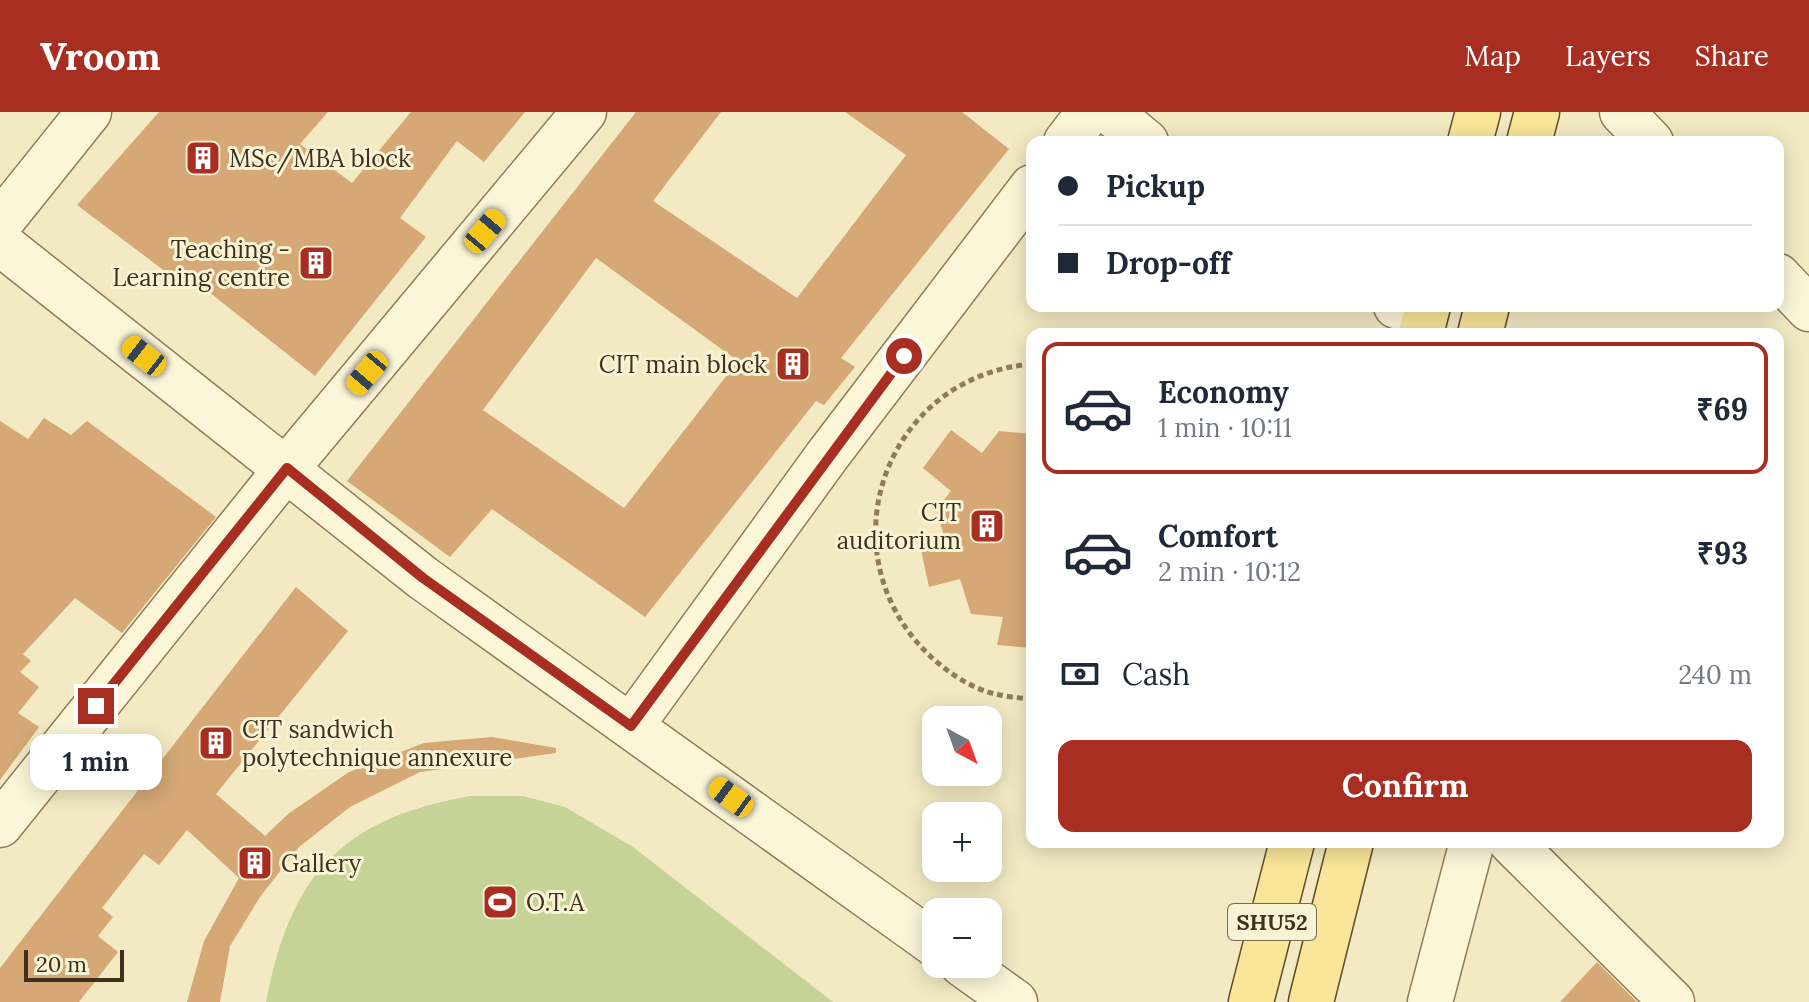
<!DOCTYPE html>
<html lang="en">
<head>
<meta charset="utf-8">
<style>
	:root { --surface:#fff; --page:#f6f6f7; --text:#1f2937; --muted:#747a83; --line:#e0e1e3; --accent:#a72e21 }
	body { margin:0; font-family:Lora,serif; background:var(--page); color:var(--text); height:100vh; display:flex; flex-direction:column; font-size:30px; white-space:nowrap }
	* { box-sizing:border-box; margin:0 }
	p { font-size:26px; color:var(--muted) }
	.icon { flex:none; width:44px; height:44px; fill:none; stroke:currentColor; stroke-width:2; stroke-linecap:round; stroke-linejoin:round }
	.map { position:relative; flex:1; overflow:hidden }
	.side { position:absolute; left:1026px; top:216px; width:758px; height:520px; display:flex; flex-direction:column; background:var(--surface); border-radius:16px; box-shadow:0 4px 20px #0003 }
	.side>* { flex:none }
	.banner { position:absolute; left:1026px; top:24px; width:758px; height:176px; border-radius:16px; box-shadow:0 4px 20px #0003; display:grid; align-content:center; height:176px; padding:0 32px; background:var(--surface) }
	.needle { width:52px; rotate:139deg }
	.controls { position:absolute; left:922px; top:594px; display:grid; gap:16px }
	.controls a { display:grid; place-items:center; width:80px; height:80px; border-radius:16px; background:var(--surface); box-shadow:0 4px 20px #0003; font-size:40px }
	.scale { position:absolute; left:24px; bottom:20px; width:100px; box-sizing:border-box; padding-left:8px; border:4px solid #3f311d; border-top:0; font-size:22px; line-height:28px; white-space:nowrap; color:#3f311d; -webkit-text-stroke:6px #f9f3d5; paint-order:stroke }
	.end { position:absolute; width:36px; height:36px; margin:-18px; border:10px solid #a72e21; background:#fff; box-shadow:0 0 0 4px #fff }
	.from { border-radius:50% }
	.bubble { position:absolute; height:56px; border-radius:16px; background:var(--surface); box-shadow:0 4px 20px #0003; font-size:26px; font-weight:700; line-height:56px; text-align:center }
	.car { position:absolute; width:24px; height:48px; margin:-24px -12px; border-radius:10px; box-shadow:0 0 6px 2px #0007; background:linear-gradient(#f5c518 24%,#345 0 40%,#f5c518 0 76%,#345 0 86%,#f5c518 0) }
	.banner b { display:flex; align-items:center; gap:28px; height:76px; font-size:30px }
	.banner b+b { border-top:2px solid var(--line) }
	.banner i { width:20px; height:20px; background:var(--text) }
	ul { padding:14px 0 0; list-style:none }
	li { display:flex; align-items:center; gap:24px; height:132px; margin:0 16px 12px; padding:0 16px; border:4px solid transparent; border-radius:16px }
	li div { flex:1 }
	li b { display:block; font-size:30px }
	li em { font-style:normal; font-weight:700 }
	li.selected { border-color:var(--accent) }
	li>.icon { width:72px; height:72px; stroke-width:1.5 }
	.pay { display:flex; align-items:center; gap:20px; height:88px; padding:0 32px; font-size:30px }
	.pay p { margin-inline-start:auto }
	.action { display:flex; gap:16px; margin-top:auto; padding:16px 32px }
	.action a { flex:1; height:92px; border-radius:16px; background:var(--accent); color:#fff; font-size:32px; font-weight:700; line-height:92px; text-align:center }
	header { display:flex; align-items:center; gap:48px; box-sizing:border-box; height:112px; padding:0 40px; background:var(--accent); color:#fff }
	header strong { font-size:38px }
	nav { display:flex; gap:44px; margin-inline-start:auto; font-size:28px }
	.map>svg:first-child { display:block }
</style>
</head>
<body>
<header>
<strong>Vroom</strong>
<nav><a>Map</a><a>Layers</a><a>Share</a></nav>
</header>
<div class="map">
<svg width="1809" height="890" viewBox="0 0 1809 890">
	<rect width="100%" height="100%" fill="#f3eac4"/>
	<path fill="#c5d396" d="M470 684H523L565 695 633 735 833 890H266C290 764 340 707 470 684Z"/>
	<path fill="#d5a876" fill-rule="evenodd" d="M159 0H328L300 32 352 71 411 0H525L484 50 457 29 400 106 426 125 315 264 185 161 178 169 77 93Z
		M636 0H721L653 89 797 186 906 43 845 0H962L1009 37 841 246 855 255 824 293 816 289 645 505 492 397 450 445 347 369ZM596 146 738 249 624 396 483 298Z
		M44 306 71 323 87 309 216 405 122 521 75 486 23 542 31 549 20 560 39 575 18 601 39 615 0 668V309L28 327Z
		M951 318 982 341 999 319 1032 322V536L997 533 1003 505 971 502 960 467 929 475 921 438 946 430 936 398 951 379 923 356Z
		M296 475 348 519 216 682 265 724 288 702 349 660 424 631 492 625 556 636V641L420 660 350 695 299 735 260 785 230 834 220 890H187L204 829 239 766 187 718 159 753 144 742 102 796 113 805 98 824 118 840 79 890H0V856Z
		M1597 850 1637 890H1560Z"/>
	<g fill="none" stroke-linecap="round" stroke-linejoin="round">
		<defs>
			<path id="minor" d="M1110 0 1146 30
				M1622 0 1651 30
				M1066 30 1089 0
				M0 111 89 0
				M0 131 423 466 936 833
				M1778 164 1809 197
				M1396 194 1425 203
				M631 614 827 344 1032 75
				M0 713 287 356 584 0
				M1511 730 1672 890
				M962 852 1015 890
				M1430 890 1472 730"/>
			<path id="major" d="M1470 30 1478 0
				M1529 30 1537 0
				M1421 222 1428 194
				M1480 222 1487 194
				M1251 890 1292 730
				M1311 890 1351 730"/>
		</defs>
		<use href="#minor" stroke="#907c58" stroke-width="47"/>
		<use href="#major" stroke="#5e492c" stroke-width="47"/>
		<path stroke="#907c58" stroke-width="5" stroke-dasharray="6 4" stroke-linecap="butt" d="M1032 252C885 264 823 439 928 542 946 559 971 577 996 582 1007 585 1020 586 1032 587"/>
		<use href="#minor" stroke="#fcf6d9" stroke-width="44"/>
		<use href="#major" stroke="#f9e699" stroke-width="44"/>
	</g>
	<g fill="none" stroke-linecap="round" stroke-linejoin="round">
		<path stroke="#a72e21" stroke-width="10" d="M96 594 287 356 423 466 631 614 904 244"/>
	</g>
	<defs>
		<symbol id="building-square" viewBox="-11 -11 22 22"><rect x="-9" y="-9" width="18" height="18" rx="4" fill="#a72e21" stroke="#f9f3d5"/><path d="M-4-6H4V6H1V3H-1V6H-4ZM-2.5-4.3h1.7v1.8h-1.7ZM.8-4.3h1.7v1.8H.8ZM-2.5-1h1.7V.8h-1.7ZM.8-1h1.7V.8H.8Z" fill="#fff"/></symbol>
		<symbol id="stadium-square" viewBox="-11 -11 22 22"><rect x="-9" y="-9" width="18" height="18" rx="4" fill="#a72e21" stroke="#f9f3d5"/><path d="M0-5a6.5 5 0 1 0 0 10a6.5 5 0 1 0 0-10ZM-3.5-1.8h7v3.6h-7Z" fill="#fff"/></symbol>
	</defs>
	<g fill-rule="evenodd">
		<use href="#building-square" x="183" y="26" width="40" height="40"/>
		<use href="#building-square" x="296" y="131" width="40" height="40"/>
		<use href="#building-square" x="773" y="232" width="40" height="40"/>
		<use href="#building-square" x="967" y="394" width="40" height="40"/>
		<use href="#building-square" x="196" y="611" width="40" height="40"/>
		<use href="#building-square" x="235" y="731" width="40" height="40"/>
		<use href="#stadium-square" x="480" y="770" width="40" height="40"/>
	</g>
	<g text-anchor="middle" dominant-baseline="central" stroke-width="6" stroke-linejoin="round" paint-order="stroke">
		<rect fill="#f9f3d5" stroke="#776b54" stroke-width="2" x="1228" y="792" width="88" height="36" rx="6"/>
		<g font-size="22" font-weight="bold" fill="#3f311d">
			<text x="1272" y="810">SHU52</text>
		</g>
		<g font-size="24" fill="#3f311d" stroke="#f9f3d5" text-anchor="start">
			<text x="229" y="46">MSc/MBA block</text>
			<text x="290" y="137" text-anchor="end">Teaching -<tspan x="290" dy="28">Learning centre</tspan></text>
			<text x="767" y="252" text-anchor="end">CIT main block</text>
			<text x="961" y="400" text-anchor="end">CIT<tspan x="961" dy="28">auditorium</tspan></text>
			<text x="242" y="617">CIT sandwich<tspan x="242" dy="28">polytechnique annexure</tspan></text>
			<text x="281" y="751">Gallery</text>
			<text x="526" y="790">O.T.A</text>
		</g>
	</g>
</svg>
<div class="controls">
<a><svg class="needle" viewBox="-14 -14 28 28"><path d="M0-13l5 13h-10z" fill="#e53935"/><path d="M0 13l5-13h-10z" fill="#747a83"/></svg></a>
<a>+</a>
<a>−</a>
</div>
<div class="scale">20 m</div>
<i class="end from" style="left:904px;top:244px"></i>
<i class="end" style="left:96px;top:594px"></i>
<div class="bubble" style="left:30px;top:622px;width:132px">1 min</div>
<i class="car" style="left:485px;top:119px;rotate:40deg"></i>
<i class="car" style="left:144px;top:244px;rotate:308deg"></i>
<i class="car" style="left:367px;top:261px;rotate:220deg"></i>
<i class="car" style="left:731px;top:685px;rotate:306deg"></i>
<div class="banner">
<b><i class="from"></i>Pickup</b>
<b><i></i>Drop-off</b>
</div>
<section class="side">
<ul>
<li class="selected"><svg class="icon" aria-label="car" viewBox="0 0 24 24"><path d="M5 17H2v-5l4-1 3-4h7l3 4 3 1v5h-3M9 17h6M6 11h13"/><circle cx="7" cy="17" r="2"/><circle cx="17" cy="17" r="2"/></svg><div><b>Economy</b><p>1 min · 10:11</p></div><em>₹69</em></li>
<li><svg class="icon" aria-label="car" viewBox="0 0 24 24"><path d="M5 17H2v-5l4-1 3-4h7l3 4 3 1v5h-3M9 17h6M6 11h13"/><circle cx="7" cy="17" r="2"/><circle cx="17" cy="17" r="2"/></svg><div><b>Comfort</b><p>2 min · 10:12</p></div><em>₹93</em></li>
</ul>
<div class="pay"><svg class="icon" aria-label="cash" viewBox="0 0 24 24"><path d="M3 7h18v10H3z"/><circle cx="12" cy="12" r="2"/></svg>Cash<p>240 m</p></div>
<div class="action"><a>Confirm</a></div>
</section>
</div>
</body>
</html>
